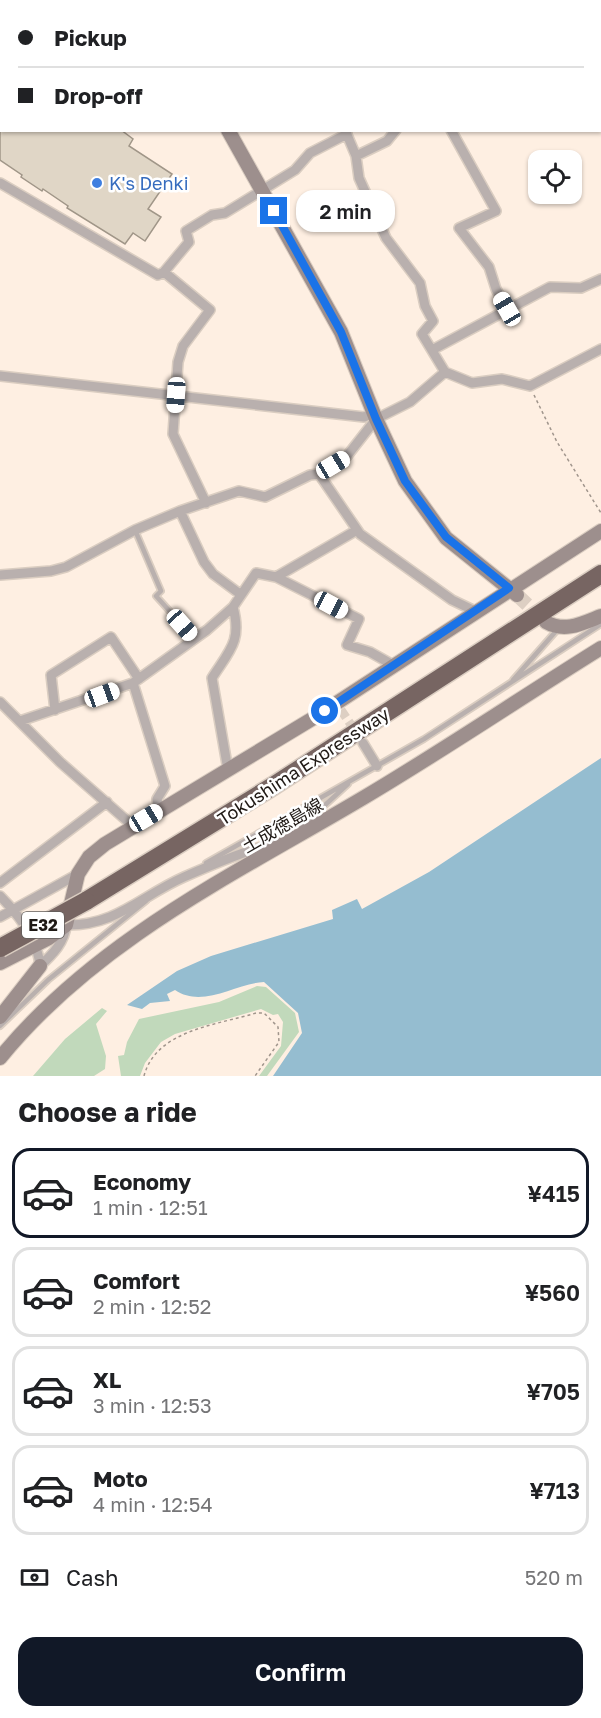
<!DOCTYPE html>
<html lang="en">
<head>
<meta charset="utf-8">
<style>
	:root { --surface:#fff; --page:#f2f2f2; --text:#202124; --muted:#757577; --line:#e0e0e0; --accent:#111827 }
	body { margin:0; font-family:"Golos Text","Noto Sans JP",sans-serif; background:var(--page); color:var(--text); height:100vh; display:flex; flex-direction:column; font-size:22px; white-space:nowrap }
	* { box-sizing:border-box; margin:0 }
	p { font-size:20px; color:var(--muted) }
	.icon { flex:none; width:33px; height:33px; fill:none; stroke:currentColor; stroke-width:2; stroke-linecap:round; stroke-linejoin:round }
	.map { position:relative; height:1076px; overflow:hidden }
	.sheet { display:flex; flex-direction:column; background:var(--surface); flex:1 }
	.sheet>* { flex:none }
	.guide { position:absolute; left:0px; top:0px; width:602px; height:132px; box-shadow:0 2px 4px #0004; display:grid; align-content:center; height:132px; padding:0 18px; background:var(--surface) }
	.fabs { position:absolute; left:528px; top:150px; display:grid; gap:12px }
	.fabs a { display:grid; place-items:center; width:54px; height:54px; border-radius:12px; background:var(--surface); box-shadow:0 2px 4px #0004; font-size:30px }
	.end { position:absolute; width:27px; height:27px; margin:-14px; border:8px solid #1a73e8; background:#fff; box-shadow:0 0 0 3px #fff }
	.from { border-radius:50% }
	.bubble { position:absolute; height:42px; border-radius:18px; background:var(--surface); box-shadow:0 2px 4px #0004; font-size:20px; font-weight:600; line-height:42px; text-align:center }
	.car { position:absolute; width:18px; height:36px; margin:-18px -9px; border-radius:8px; box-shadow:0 0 4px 2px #0007; background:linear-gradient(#fff 24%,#345 0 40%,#fff 0 76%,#345 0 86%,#fff 0) }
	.guide b { display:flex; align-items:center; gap:21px; height:57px; font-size:22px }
	.guide b+b { border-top:2px solid var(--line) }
	.guide i { width:15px; height:15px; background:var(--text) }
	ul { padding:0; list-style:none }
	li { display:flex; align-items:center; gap:18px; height:90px; margin:0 12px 9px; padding:0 6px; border:3px solid var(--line); border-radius:18px }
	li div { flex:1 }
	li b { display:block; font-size:22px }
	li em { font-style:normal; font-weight:600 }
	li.on { border-color:var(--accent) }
	li>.icon { width:54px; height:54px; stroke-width:1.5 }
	h2 { padding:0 18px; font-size:27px; line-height:72px }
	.pay { display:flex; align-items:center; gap:15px; height:66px; padding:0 18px; font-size:22px }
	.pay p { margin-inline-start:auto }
	.cta { display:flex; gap:12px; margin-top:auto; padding:12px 18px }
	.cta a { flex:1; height:69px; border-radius:18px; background:var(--accent); color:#fff; font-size:24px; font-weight:600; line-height:69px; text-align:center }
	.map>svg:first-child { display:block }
</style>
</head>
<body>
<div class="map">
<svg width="601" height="1076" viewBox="0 0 601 1076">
	<rect width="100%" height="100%" fill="#feefe2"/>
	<path fill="#c1d9bb" d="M257 986 266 987 295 1013 299 1032 267 1076H259L281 1046 283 1022 278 1014 273 1015 261 1009 175 1034 161 1042 145 1063 140 1076H121L118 1056 124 1055 127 1042 139 1019 219 1002Z
		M102 1008 107 1011 96 1024 106 1056 105 1069 94 1076H33L65 1039Z"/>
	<path fill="#95bdd0" d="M601 758V1076H273L302 1033 298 1013 264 982C236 983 203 1009 175 990L167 994 170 1001 150 1003 142 1009 127 1005 177 971 211 956 333 919 332 910 357 899 362 909 429 872Z"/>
	<path fill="#e0d6c6" stroke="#a09688" stroke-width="1.5" d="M0 130H121L133 139 129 146 172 174 148 209 161 217 145 241 133 233 125 244 67 208 68 206 43 189 42 191 21 177 22 175 0 160Z"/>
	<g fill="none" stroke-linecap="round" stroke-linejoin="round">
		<path stroke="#ddcfc3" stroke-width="9" stroke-dasharray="9 4.5" stroke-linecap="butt" d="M341 710 358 735"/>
		<path stroke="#ddcfc3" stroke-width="14" stroke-dasharray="14 7" stroke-linecap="butt" d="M517 595 544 620"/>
		<defs>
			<path id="lane" d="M135 530 161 591 156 596 195 639
				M513 680 557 630
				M301 827 348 784
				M206 863 424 739 601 624
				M0 1026 48 980 146 901"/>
			<path id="street" d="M286 0V2
				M600 94H601
				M345 130 356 156 359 178 386 238 420 283 425 306 433 321 422 334 445 372 472 383 502 379 530 386 601 349
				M451 130 496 211 459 228 489 267 496 289 507 309
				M356 156 387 141 396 130
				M0 183 158 275 164 272 189 242 186 231 212 215 225 213 295 170 310 153 347 134
				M164 272 210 310 183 346 178 362 173 434 206 503
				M432 350 550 287 581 288 601 279
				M0 376 364 417 374 413
				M319 474 360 534 452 600 475 611
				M180 511 204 562 213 574 240 594
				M0 575 51 571 66 567 135 530 180 511 239 491 265 497 310 475 319 474 347 456 376 419 410 402 445 372
				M276 577 357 530
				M133 683 165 786 157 799 159 810
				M0 702 60 762 133 826
				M55 710 51 675 111 637 139 679
				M20 721 133 683 207 630 233 607 256 573 276 577 359 619 347 645 370 652 393 665
				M363 743 377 766
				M228 770 212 678C230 650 242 641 233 607
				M0 883 107 802
				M0 896C18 914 38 940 40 966
				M0 917 78 874
				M40 966C52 955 65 942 66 925 116 926 141 896 184 877 209 866 253 847 279 843"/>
			<path id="secondary" d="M153 0 154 2
				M228 130 341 332 376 419 405 481 446 538 517 595
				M546 622C565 633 583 623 601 616
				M0 963 49 938 66 925 78 874 89 857 105 844 312 719 601 531
				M0 1017 40 966
				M0 1058C96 940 235 874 363 798 444 750 522 697 601 648"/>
			<path id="primary" d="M82 2 84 0
				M100 2 102 0
				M0 60 2 59
				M0 74 2 73"/>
			<path id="highway" d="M86 901 273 786 601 574"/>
		</defs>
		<use href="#lane" stroke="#dacdc1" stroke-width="8"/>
		<use href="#street" stroke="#dacdc1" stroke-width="12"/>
		<use href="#secondary" stroke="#dacdc1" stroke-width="16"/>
		<use href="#primary" stroke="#dacdc1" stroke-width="18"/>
		<use href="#highway" stroke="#dacdc1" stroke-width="21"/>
		<path stroke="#a0958c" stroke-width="1.5" stroke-dasharray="3 3" stroke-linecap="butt" d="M384 0 385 2
			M534 395 557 442 601 513
			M144 1076C156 1030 217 1025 256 1013H264L278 1027 279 1042 255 1076"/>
		<use href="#lane" stroke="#b9b0ae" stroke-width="4.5"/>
		<use href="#street" stroke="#b9b0ae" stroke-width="9"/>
		<use href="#secondary" stroke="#9d8f8d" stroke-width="14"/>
		<use href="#primary" stroke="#887876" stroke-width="15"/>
		<use href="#highway" stroke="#776562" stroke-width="18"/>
		<defs>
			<path id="highway-bridge" d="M0 948 86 901"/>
		</defs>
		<use href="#highway-bridge" stroke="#dacdc1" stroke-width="21" stroke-linecap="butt"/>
		<use href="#highway-bridge" stroke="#776562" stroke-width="18"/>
	</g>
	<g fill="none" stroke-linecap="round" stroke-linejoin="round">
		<path stroke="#1a73e8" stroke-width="8" d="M274 211 341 332 376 419 405 481 446 537 509 588 325 711"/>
	</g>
	<circle fill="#3f7fe0" stroke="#fff" stroke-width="2" cx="97" cy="183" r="6"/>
	<g text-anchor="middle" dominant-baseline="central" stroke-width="5" stroke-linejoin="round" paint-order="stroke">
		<rect fill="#fff" stroke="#625e5b" stroke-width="1.5" x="22" y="912" width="42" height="26" rx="4.5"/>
		<g font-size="16" font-weight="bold" fill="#1f1915">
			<text x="43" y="925">E32</text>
		</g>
		<g font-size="18" fill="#366cbe" stroke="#fff" text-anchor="start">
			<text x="109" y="183">K's Denki</text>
		</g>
		<g font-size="18" fill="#1f1915" stroke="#fff">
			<text transform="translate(303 766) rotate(-33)">Tokushima Expressway</text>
			<text transform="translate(282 825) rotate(-30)">土成徳島線</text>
		</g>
	</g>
</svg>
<div class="fabs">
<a><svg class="icon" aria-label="locate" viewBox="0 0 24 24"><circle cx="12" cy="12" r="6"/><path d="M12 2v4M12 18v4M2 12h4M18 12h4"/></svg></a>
</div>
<i class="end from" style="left:325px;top:711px"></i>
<i class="end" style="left:274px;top:211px"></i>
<div class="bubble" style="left:296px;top:190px;width:99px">2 min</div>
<i class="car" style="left:507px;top:309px;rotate:330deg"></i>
<i class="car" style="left:176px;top:395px;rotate:184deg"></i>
<i class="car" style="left:333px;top:465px;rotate:59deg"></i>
<i class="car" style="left:331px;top:605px;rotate:118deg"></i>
<i class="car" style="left:182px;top:625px;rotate:138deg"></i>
<i class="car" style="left:102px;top:695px;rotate:70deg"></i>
<i class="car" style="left:146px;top:818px;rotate:59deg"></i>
<div class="guide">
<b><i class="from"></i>Pickup</b>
<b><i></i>Drop-off</b>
</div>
</div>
<section class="sheet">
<h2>Choose a ride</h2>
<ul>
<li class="on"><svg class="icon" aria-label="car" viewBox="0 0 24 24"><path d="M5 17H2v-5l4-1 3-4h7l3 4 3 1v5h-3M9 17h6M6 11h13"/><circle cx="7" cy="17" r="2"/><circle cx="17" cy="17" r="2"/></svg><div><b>Economy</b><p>1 min · 12:51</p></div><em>¥415</em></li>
<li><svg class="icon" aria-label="car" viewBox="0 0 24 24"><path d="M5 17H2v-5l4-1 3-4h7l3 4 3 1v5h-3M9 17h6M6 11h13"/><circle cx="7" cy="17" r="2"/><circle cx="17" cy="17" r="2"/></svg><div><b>Comfort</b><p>2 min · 12:52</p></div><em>¥560</em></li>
<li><svg class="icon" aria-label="car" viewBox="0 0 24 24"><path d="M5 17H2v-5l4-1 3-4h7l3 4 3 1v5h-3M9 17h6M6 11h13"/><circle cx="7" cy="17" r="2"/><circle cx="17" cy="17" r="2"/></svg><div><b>XL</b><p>3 min · 12:53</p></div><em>¥705</em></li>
<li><svg class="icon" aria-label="car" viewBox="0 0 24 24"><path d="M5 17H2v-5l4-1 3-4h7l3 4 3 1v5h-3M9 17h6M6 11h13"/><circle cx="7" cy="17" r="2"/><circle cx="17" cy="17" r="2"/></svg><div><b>Moto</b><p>4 min · 12:54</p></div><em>¥713</em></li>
</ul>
<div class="pay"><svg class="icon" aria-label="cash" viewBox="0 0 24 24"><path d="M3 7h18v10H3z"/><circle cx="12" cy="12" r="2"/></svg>Cash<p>520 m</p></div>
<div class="cta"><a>Confirm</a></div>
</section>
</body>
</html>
